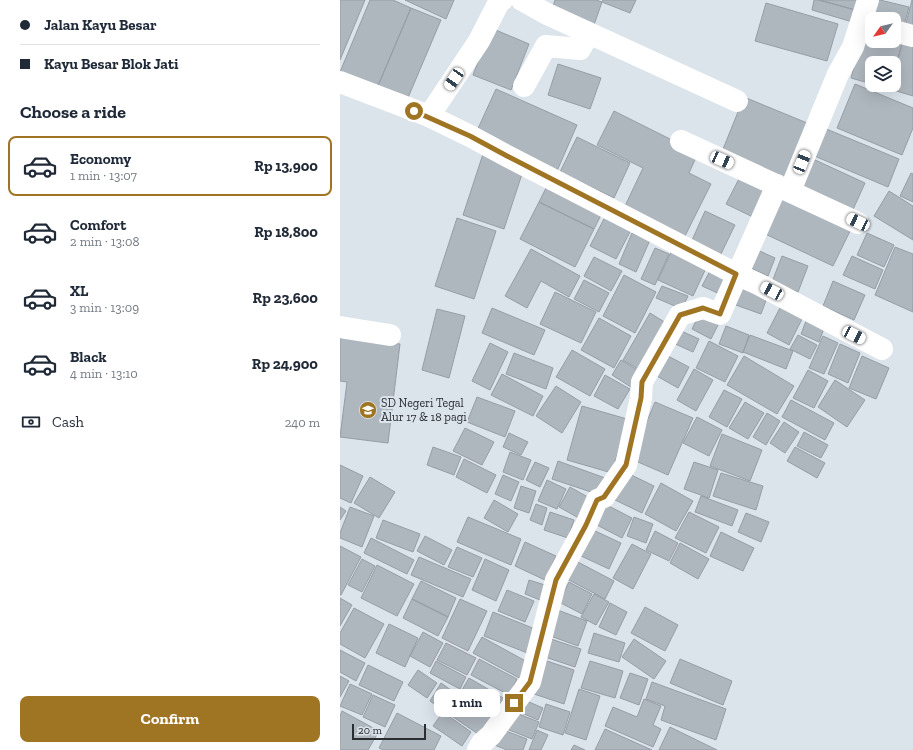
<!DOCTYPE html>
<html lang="en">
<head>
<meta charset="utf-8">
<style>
	:root { --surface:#fff; --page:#f6f6f7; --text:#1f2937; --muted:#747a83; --line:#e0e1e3; --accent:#9f7524 }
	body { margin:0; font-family:"Zilla Slab",serif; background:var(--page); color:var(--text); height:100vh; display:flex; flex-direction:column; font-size:15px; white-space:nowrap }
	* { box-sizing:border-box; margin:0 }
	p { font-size:13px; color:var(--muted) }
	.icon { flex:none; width:22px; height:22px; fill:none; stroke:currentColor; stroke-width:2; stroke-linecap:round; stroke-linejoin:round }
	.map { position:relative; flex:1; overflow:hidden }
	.details { display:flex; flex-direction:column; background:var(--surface); width:340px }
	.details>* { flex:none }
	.top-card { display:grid; align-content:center; height:88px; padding:0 20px; background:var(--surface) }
	.needle { width:26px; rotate:236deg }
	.controls { position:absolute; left:525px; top:12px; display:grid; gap:8px }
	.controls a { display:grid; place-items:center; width:36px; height:36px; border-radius:8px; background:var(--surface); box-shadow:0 4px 16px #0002; font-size:20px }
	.scale { position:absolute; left:12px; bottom:10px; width:74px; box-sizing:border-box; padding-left:4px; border:2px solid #2a2d31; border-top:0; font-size:11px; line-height:14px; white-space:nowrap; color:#2a2d31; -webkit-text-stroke:3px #dbe3eb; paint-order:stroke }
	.end { position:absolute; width:18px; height:18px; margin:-9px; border:5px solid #9f7524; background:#fff; box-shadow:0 0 0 2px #fff }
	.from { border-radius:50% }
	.bubble { position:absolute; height:28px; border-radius:8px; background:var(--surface); box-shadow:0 4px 16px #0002; font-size:13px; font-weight:800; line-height:28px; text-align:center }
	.car { position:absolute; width:12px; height:24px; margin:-12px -6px; border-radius:5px; box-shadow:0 0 3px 1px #0007; background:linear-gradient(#fff 24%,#345 0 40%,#fff 0 76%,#345 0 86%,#fff 0) }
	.top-card b { display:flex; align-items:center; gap:14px; height:38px; font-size:15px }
	.top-card b+b { border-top:1px solid var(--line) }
	.top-card i { width:10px; height:10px; background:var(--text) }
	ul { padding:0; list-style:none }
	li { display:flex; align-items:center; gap:12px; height:60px; margin:0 8px 6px; padding:0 12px; border:2px solid transparent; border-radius:8px }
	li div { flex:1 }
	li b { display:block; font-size:15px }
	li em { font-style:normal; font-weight:800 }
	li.on { border-color:var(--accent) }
	li>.icon { width:36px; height:36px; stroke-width:1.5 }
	h2 { padding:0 20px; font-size:18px; line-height:48px }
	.pay { display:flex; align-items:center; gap:10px; height:44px; padding:0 20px; font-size:15px }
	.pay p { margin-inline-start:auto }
	.action { display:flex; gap:8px; margin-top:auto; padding:8px 20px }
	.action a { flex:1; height:46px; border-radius:8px; background:var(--accent); color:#fff; font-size:16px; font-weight:800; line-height:46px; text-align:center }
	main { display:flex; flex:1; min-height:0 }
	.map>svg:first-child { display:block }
</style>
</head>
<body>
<main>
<section class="details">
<div class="top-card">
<b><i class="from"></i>Jalan Kayu Besar</b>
<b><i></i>Kayu Besar Blok Jati</b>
</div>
<h2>Choose a ride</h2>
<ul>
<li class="on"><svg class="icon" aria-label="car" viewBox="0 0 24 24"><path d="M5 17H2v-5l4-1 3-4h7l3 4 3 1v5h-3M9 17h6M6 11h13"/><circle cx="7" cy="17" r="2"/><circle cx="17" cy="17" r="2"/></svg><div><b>Economy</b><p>1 min · 13:07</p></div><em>Rp 13,900</em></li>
<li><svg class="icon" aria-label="car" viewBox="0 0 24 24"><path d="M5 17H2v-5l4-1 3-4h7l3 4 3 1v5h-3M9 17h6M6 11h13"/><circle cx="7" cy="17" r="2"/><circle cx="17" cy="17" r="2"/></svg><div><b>Comfort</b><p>2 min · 13:08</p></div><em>Rp 18,800</em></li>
<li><svg class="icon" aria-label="car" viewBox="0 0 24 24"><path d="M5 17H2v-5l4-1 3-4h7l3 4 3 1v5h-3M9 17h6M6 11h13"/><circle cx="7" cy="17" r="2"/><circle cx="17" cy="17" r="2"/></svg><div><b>XL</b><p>3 min · 13:09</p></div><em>Rp 23,600</em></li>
<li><svg class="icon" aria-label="car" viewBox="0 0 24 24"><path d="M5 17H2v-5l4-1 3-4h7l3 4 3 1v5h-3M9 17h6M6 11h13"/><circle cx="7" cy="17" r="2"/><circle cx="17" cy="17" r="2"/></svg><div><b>Black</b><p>4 min · 13:10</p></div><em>Rp 24,900</em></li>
</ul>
<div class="pay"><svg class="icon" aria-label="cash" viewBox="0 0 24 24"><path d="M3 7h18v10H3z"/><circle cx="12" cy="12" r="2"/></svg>Cash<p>240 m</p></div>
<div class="action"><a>Confirm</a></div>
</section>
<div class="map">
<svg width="573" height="750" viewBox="0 0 573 750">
	<rect width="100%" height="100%" fill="#dbe3eb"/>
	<path fill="#aeb6be" stroke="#969da6" d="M0 0H25L0 60Z
		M30 0H53L71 8 37 88 0 72Z
		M65 0H114L106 19Z
		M215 0H256L262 2 254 25 212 10Z
		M263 0H296L290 13 262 2Z
		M474 0H479L519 11 516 23 472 10Z
		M479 0H522L519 11Z
		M530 0H540L569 7 564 25 554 22V19H543L526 14Z
		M572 0H573V29L565 27Z
		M426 3 498 24 487 61 415 41Z
		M71 8 101 20 67 100 37 88Z
		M525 26 532 28V41H554L564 37 554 73V63H532V84L511 78Z
		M151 28 189 44 171 90 133 75Z
		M564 37 573 40V96L550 89 551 85H554V73Z
		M218 64 261 78 250 109 208 95Z
		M515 84 573 108V128L562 155 497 128Z
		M156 89 237 125 217 171 135 135Z
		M404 97 472 125 450 182 381 154Z
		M274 111 358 153 349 173 371 184 344 238 284 208 303 168 257 145Z
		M484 128 559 159 548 187 472 155Z
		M237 137 290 163 274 198 220 172Z
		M143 154 184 168 164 229 123 215Z
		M473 159 525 183 511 214 459 189Z
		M402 173 432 189 417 219 386 204Z
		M571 173 573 174V202L560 196Z
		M209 182 264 209 254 229 199 202Z
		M441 191 513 225 493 266 421 232Z
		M549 191 573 206V240L534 216Z
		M199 202 254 229 235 267 180 239Z
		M365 211 395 225 378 260 349 247Z
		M266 215 292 228 276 259 250 246Z
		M117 218 156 231 134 299 95 286Z
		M292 233 310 240 296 272 279 264Z
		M527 233 554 245 544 267 517 255Z
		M555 247 573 254V312L535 295Z
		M315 248 329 254 315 285 301 279Z
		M413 248 435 258 428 276 406 266Z
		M191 249 240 276 229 297 201 281 187 308 165 296Z
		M332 250 367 266 353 296 318 280Z
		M442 256 468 266 458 292 432 282Z
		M512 256 543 270 535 289 503 275Z
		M254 257 282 271 271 291 244 276Z
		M371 269 390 278 382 295 362 286Z
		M284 275 316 292 295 333 263 316Z
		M244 280 269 293 259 312 234 299Z
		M493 281 525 295 514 320 483 306Z
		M401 282 429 292 421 314 393 304Z
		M322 286 348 296 342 309 316 298Z
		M215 292 256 312 241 343 200 324Z
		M444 300 466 311 449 345 427 333Z
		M152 308 205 330 194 355 142 333Z
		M97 309 125 316 109 378 82 370Z
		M361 311 380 321 371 339 352 329Z
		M310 313 331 326 305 373 283 360Z
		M468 316 486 323 479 342 461 334Z
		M259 318 291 336 274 368 241 350Z
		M386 326 409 335 403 353 379 344Z
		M339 330 359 339 353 352 333 343Z
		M410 335 453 351 446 369 403 352Z
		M458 335 477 345 470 359 450 349Z
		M483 336 498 343 484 374 469 368Z
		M0 338 60 344 48 443 0 437 7 382 0 381Z
		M369 341 398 356 385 382 356 368Z
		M150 343 168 352 150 390 132 381Z
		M500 344 520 353 508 383 488 374Z
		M232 350 265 369 250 396 216 377Z
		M174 353 213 368 206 389 166 374Z
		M326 355 349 367 338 388 315 375Z
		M404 356 454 386 437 414 387 385Z
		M522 356 549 368 536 399 509 388Z
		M281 360 304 374 294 389 272 375Z
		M354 369 373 380 356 411 337 400Z
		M468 370 488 381 474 408 453 398Z
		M162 374 203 396 193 416 151 395Z
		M265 375 290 389 278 409 254 396Z
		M495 380 525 400 507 427 478 407Z
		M216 386 241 402 222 433 196 416Z
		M384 390 402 399 387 427 369 417Z
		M137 397 175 411 165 437 127 422Z
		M451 400 494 423 485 440 442 417Z
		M315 402 353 418 328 475 291 459Z
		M405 402 424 413 408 439 389 428Z
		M242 406 287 419 272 473 227 460Z
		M427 413 440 421 426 445 413 437Z
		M357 417 382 430 369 456 343 443Z
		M444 422 459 432 445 453 430 443Z
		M125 428 154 442 142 465 113 451Z
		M464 432 488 445 481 458 457 446Z
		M169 433 188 442 181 455 163 447Z
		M382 434 422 450 410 481 370 466Z
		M93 447 121 457 114 475 87 465Z
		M455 447 485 463 477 478 447 461Z
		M170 452 191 460 183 480 163 472Z
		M124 459 156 475 147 493 116 477Z
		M218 461 268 479 263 496 212 479Z
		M195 462 209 468 200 487 186 480Z
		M354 462 378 470 369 498 344 489Z
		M0 465 23 476 11 503 0 498Z
		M285 472 314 486 302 513 273 499Z
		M381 473 423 486 416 510 373 496Z
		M163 475 179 482 171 501 155 494Z
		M30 477 55 492 39 518 14 503Z
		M207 480 226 489 217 509 198 501Z
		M321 483 353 501 336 531 305 514Z
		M181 486 196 491 189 513 174 508Z
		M230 487 255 501 244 521 219 507Z
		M361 496 398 510 392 526 355 512Z
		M154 500 178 514 168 532 144 518Z
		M263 503 292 518 282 538 253 523Z
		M196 504 207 508 202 525 190 520Z
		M0 507 6 511 0 520Z
		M10 507 34 516 22 547 0 538V533Z
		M210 512 234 520 228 538 204 530Z
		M349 512 379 527 366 553 335 538Z
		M406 513 429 522 421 542 398 532Z
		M128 517 181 539 171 565 117 542Z
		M294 517 313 524 306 543 287 536Z
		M43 520 80 534 73 552 36 538Z
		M253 530 281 543 269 569 241 556Z
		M315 531 338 543 329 561 306 550Z
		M381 532 414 548 403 571 370 556Z
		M85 536 112 550 104 565 77 551Z
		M31 538 74 560 67 574 24 553Z
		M185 542 216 556 205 580 175 566Z
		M340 543 369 559 358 579 330 563Z
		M292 544 311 554 293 589 273 578Z
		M0 546 21 557 1 595H0Z
		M117 547 142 558 133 577 108 567Z
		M79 557 131 579 123 597 71 575Z
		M22 559 35 566 22 592 8 585Z
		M145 559 169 570 156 601 132 590Z
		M236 561 274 581 265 599 227 579Z
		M37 565 74 584 57 616 21 598Z
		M189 580 205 585 200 600 185 594Z
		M81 581 116 598 108 617 72 599Z
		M229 582 252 594 242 614 219 602Z
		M167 590 194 601 185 622 158 611Z
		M254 594 269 602 256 625 241 617Z
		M0 598 12 605 0 626Z
		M72 599 108 617 98 636 63 618Z
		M120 599 147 611 128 651 102 638Z
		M270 603 287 612 276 635 259 627Z
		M305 607 338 625 325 651 291 633Z
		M14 608 44 624 25 658 0 644V633Z
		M215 609 247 621 238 646 205 634Z
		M153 612 200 631 190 654 144 636Z
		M49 624 78 638 65 667 36 653Z
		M83 632 103 643 90 667 70 656Z
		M254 633 285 643 279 662 248 653Z
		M142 637 191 664 183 680 133 653Z
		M208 638 241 649 235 667 202 656Z
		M294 639 326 661 314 679 282 657Z
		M106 643 136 658 127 675 97 660Z
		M0 650 25 663 16 681 0 672Z
		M139 659 177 679 169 695 131 675Z
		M201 659 234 670 224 704 191 693Z
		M340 659 392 681 383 705 330 683Z
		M96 661 126 677 120 689 90 673Z
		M250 661 283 671 275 698 241 688Z
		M28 665 63 682 54 701 19 685Z
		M78 670 97 683 87 698 68 685Z
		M290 673 308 679 299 705 280 698Z
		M0 676 9 681 0 697Z
		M129 678 165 699 155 715 119 695Z
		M312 682 386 709 376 740 321 720 325 706 306 699Z
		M101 683 152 719 141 736 90 701Z
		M10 684 32 694 22 715 0 706Z
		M239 689 260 696 246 740 225 733Z
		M33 695 55 705 45 727 23 717Z
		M182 699 203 708 198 720 177 711Z
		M304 699 321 706 313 725 321 729 313 747 265 726 273 707 297 717Z
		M206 704 230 712 223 735 199 727Z
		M2 711 39 731 28 750H0V716Z
		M171 711 199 722 192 739 164 728Z
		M103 712 131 732 122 746 93 726Z
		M57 713 101 736 94 750H43L39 748Z
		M330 727 377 750H319Z
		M158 728 187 739 183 750H167L152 744Z
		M265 729 312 750H255Z
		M197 730 208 735 201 750H189Z
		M234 745 245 750H231Z"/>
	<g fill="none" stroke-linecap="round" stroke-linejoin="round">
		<path stroke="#fff" stroke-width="22" d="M182 0 205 13 397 101
			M554 31 573 36
			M0 82 89 116 130 136 167 156 396 274 418 284 542 349
			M184 86 206 46 240 49 249 33
			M89 116 139 41 159 2 162 0
			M341 141 518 223
			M450 191 498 74 513 47 528 0
			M0 327 50 335
			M138 750 142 743 151 735 190 682 216 580 246 525 257 500 264 497 286 465 301 398 302 382 340 315 363 308 380 314 437 185"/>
	</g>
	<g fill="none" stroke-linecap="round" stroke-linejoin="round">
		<path stroke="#9f7524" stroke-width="5" d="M74 111 130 136 167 156 396 274 380 314 363 308 340 315 302 382 301 398 286 465 264 497 257 500 246 525 216 580 190 682 174 703"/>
	</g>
	<defs>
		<symbol id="school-disc" viewBox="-11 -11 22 22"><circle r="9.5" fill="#9f7524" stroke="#dbe3eb"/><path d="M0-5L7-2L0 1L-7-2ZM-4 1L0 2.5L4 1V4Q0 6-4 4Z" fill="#fff"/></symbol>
	</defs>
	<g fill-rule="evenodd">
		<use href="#school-disc" x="18" y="400" width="20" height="20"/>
	</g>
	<g text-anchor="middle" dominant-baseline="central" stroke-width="4" stroke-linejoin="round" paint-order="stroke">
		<g font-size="12" fill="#2a2d31" stroke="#dbe3eb" text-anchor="start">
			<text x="41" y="403">SD Negeri Tegal<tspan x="41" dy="14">Alur 17 &amp; 18 pagi</tspan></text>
		</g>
	</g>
</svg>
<div class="controls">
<a><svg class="needle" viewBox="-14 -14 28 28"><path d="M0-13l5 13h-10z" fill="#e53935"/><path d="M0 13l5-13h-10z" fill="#747a83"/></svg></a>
<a><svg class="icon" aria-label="layers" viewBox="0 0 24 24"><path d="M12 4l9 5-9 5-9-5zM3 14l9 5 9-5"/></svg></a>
</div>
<div class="scale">20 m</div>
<i class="end from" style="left:74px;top:111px"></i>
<i class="end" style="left:174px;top:703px"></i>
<div class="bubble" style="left:94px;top:689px;width:66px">1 min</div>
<i class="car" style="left:114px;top:79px;rotate:214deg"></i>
<i class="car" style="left:382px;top:160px;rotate:114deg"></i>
<i class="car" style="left:462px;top:162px;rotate:22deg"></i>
<i class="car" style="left:518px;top:222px;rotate:295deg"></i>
<i class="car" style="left:432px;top:291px;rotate:298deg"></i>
<i class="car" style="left:514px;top:335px;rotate:117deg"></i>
</div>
</main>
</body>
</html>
